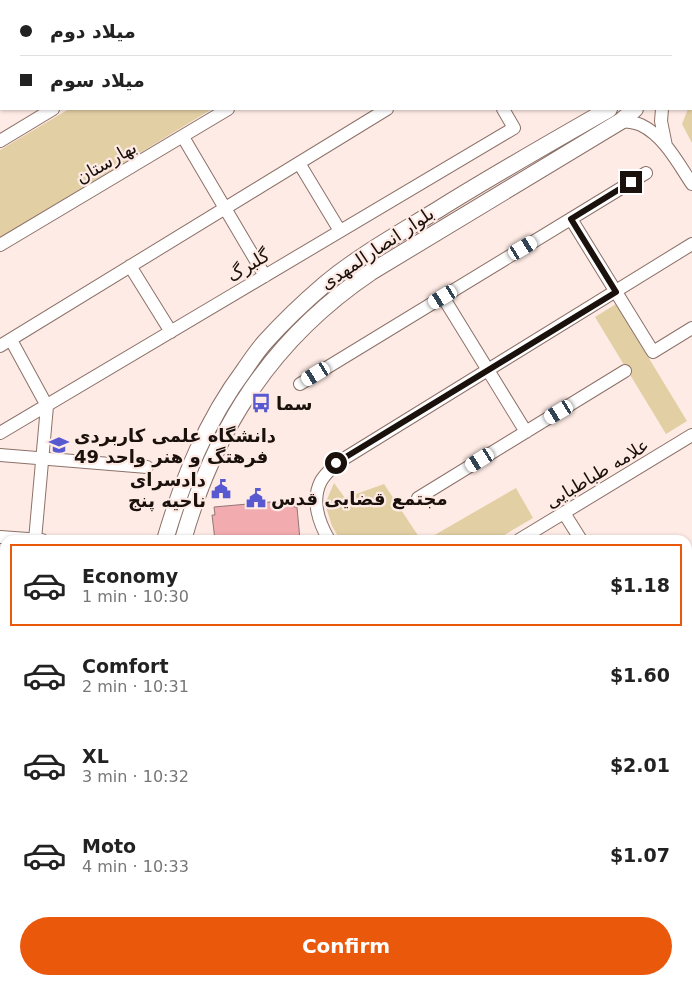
<!DOCTYPE html>
<html lang="en">
<head>
<meta charset="utf-8">
<style>
	:root { --surface:#fff; --page:#f2f2f2; --text:#222; --muted:#767676; --line:#e0e0e0; --accent:#ea580c }
	body { margin:0; font-family:"DejaVu Sans","Noto Sans Arabic",sans-serif; background:var(--page); color:var(--text); height:100vh; display:flex; flex-direction:column; font-size:19px; white-space:nowrap }
	* { box-sizing:border-box; margin:0 }
	p { font-size:16px; color:var(--muted) }
	.icon { flex:none; width:28px; height:28px; fill:none; stroke:currentColor; stroke-width:2; stroke-linecap:round; stroke-linejoin:round }
	.map { position:relative; flex:1; overflow:hidden }
	.drawer { position:absolute; left:0px; top:535px; width:692px; height:450px; display:flex; flex-direction:column; background:var(--surface); border-radius:15px 15px 0 0; box-shadow:0 1px 4px #0004 }
	.drawer>* { flex:none }
	.banner { position:absolute; left:0px; top:0px; width:692px; height:110px; box-shadow:0 1px 4px #0004; display:grid; align-content:center; height:110px; padding:0 20px; background:var(--surface) }
	.end { position:absolute; width:22px; height:22px; margin:-11px; border:6px solid #1a100c; background:#fff; box-shadow:0 0 0 2px #fff }
	.from { border-radius:50% }
	.car { position:absolute; width:15px; height:30px; margin:-15px -8px; border-radius:6px; box-shadow:0 0 4px 1px #0007; background:linear-gradient(#fff 24%,#345 0 40%,#fff 0 76%,#345 0 86%,#fff 0) }
	.banner b { display:flex; align-items:center; gap:18px; height:48px; font-size:19px }
	.banner b+b { border-top:1px solid var(--line) }
	.banner i { width:12px; height:12px; background:var(--text) }
	ul { padding:9px 0 0; list-style:none }
	li { display:flex; align-items:center; gap:15px; height:82px; margin:0 10px 8px; padding:0 10px; border:2px solid transparent; border-radius:0px }
	li div { flex:1 }
	li b { display:block; font-size:19px }
	li em { font-style:normal; font-weight:700 }
	li.selected { border-color:var(--accent) }
	li>.icon { width:45px; height:45px; stroke-width:1.5 }
	.primary-button { display:flex; gap:10px; margin-top:auto; padding:10px 20px }
	.primary-button a { flex:1; height:58px; border-radius:30px; background:var(--accent); color:#fff; font-size:20px; font-weight:700; line-height:58px; text-align:center }
	.map>svg:first-child { display:block }
</style>
</head>
<body>
<div class="map">
<svg width="692" height="985" viewBox="0 0 692 985">
	<rect width="100%" height="100%" fill="#feebe5"/>
	<path fill="#e2cfa4" d="M250 0H390L248 1Z
		M692 97V143L682 124 688 109H691Z
		M69 109H212L0 238V150Z
		M616 304 687 421 666 434 595 317Z
		M334 483 345 498 384 484 421 540H340L332 526 325 504Z
		M516 488 533 518 496 540H426Z
		M5 562V630L0 634V563Z"/>
	<path fill="#f2acb0" stroke="#937677" d="M293 500 294 507H297L300 540H215L212 515H215L214 507Z"/>
	<g fill="none" stroke-linecap="round" stroke-linejoin="round">
		<defs>
			<path id="minor" d="M62 1V0
				M234 1 236 0
				M400 1 402 0
				M534 1 536 0
				M0 9H1
				M0 92H1
				M662 109 661 121 666 146
				M621 121C628 122 635 122 641 125 664 136 678 163 692 184
				M183 137 265 276
				M0 141 53 109
				M299 163 340 231
				M571 219 653 352 692 328
				M0 245 228 109
				M130 266 171 332
				M443 297 526 432
				M11 340 47 406 35 540
				M0 346 387 109
				M300 384 646 173
				M0 433 514 128 503 109
				M0 455 147 467
				M418 498 625 371
				M564 513 581 540
				M0 537 42 540
				M329 540C319 523 311 500 321 481 325 474 332 468 337 463L692 244
				M519 540 692 435
				M0 659 5 656
				M0 692H5
				M688 758H692
				M0 763 5 764
				M688 831H692
				M0 846H5
				M688 903H692
				M0 971H5
				M688 975H692
				M650 980V985
				M134 985V980
				M325 985V980
				M421 985V980"/>
			<path id="major" d="M665 0 666 1
				M691 4H692
				M691 40 692 39
				M165 540C183 479 206 421 245 369 251 360 258 350 265 342 283 322 304 302 325 284 360 255 400 233 439 209 495 174 552 142 609 109
				M183 540C215 427 273 338 371 272L621 121 635 109
				M0 916 5 913
				M0 934 5 931"/>
		</defs>
		<use href="#minor" stroke="#8c7168" stroke-width="14"/>
		<use href="#major" stroke="#8c7168" stroke-width="18"/>
		<use href="#minor" stroke="#fff" stroke-width="12"/>
		<use href="#major" stroke="#fff" stroke-width="16"/>
	</g>
	<g fill="none" stroke-linecap="round" stroke-linejoin="round">
		<path stroke="#1a100c" stroke-width="6" d="M336 463 616 292 571 219 631 182"/>
	</g>
	<defs>
		<symbol id="bus-bare" viewBox="-9 -9 18 18"><path d="M-5-6H5V4H4V6H2V4H-2V6H-4V4H-5ZM-3.5-4V0h7V-4ZM-3.5 1.2v1.5H-2V1.2ZM2 1.2v1.5H3.5V1.2Z" fill="#5859d0" stroke="#feebe5" stroke-width="2.5" paint-order="stroke"/></symbol>
		<symbol id="university-bare" viewBox="-9 -9 18 18"><path d="M0-5L7-2L0 1L-7-2ZM-4 1L0 2.5L4 1V4Q0 6-4 4Z" fill="#5859d0" stroke="#feebe5" stroke-width="2.5" paint-order="stroke"/></symbol>
		<symbol id="civic-bare" viewBox="-9 -9 18 18"><path d="M-.6-6.5H3V-4.5H.6V-3L4-1V1h2V6H-6V1h2V-1L-.6-3ZM-1.2 2.5V6h2.4V2.5Z" fill="#5859d0" stroke="#feebe5" stroke-width="2.5" paint-order="stroke"/></symbol>
	</defs>
	<g fill-rule="evenodd">
		<use href="#bus-bare" x="247" y="389" width="28" height="28"/>
		<use href="#university-bare" x="45" y="431" width="28" height="28"/>
		<use href="#civic-bare" x="207" y="475" width="28" height="28"/>
		<use href="#civic-bare" x="242" y="484" width="28" height="28"/>
	</g>
	<g text-anchor="middle" dominant-baseline="central" stroke-width="4.5" stroke-linejoin="round" paint-order="stroke">
		<g font-size="18" fill="#1a100c" stroke="#feebe5">
			<text transform="translate(106 162) rotate(-30)">بهارستان</text>
			<text transform="translate(377 248) rotate(-34)">بلوار انصارالمهدی</text>
			<text transform="translate(248 265) rotate(-31)">گلبرگ</text>
			<text transform="translate(597 473) rotate(-31)">علامه طباطبایی</text>
		</g>
		<g font-size="18" font-weight="bold" fill="#1a100c" stroke="#feebe5" text-anchor="start">
			<text x="276" y="403">سما</text>
			<text x="74" y="435">دانشگاه علمی کاربردی<tspan x="74" dy="21">فرهتگ و هنر واحد 49</tspan></text>
			<text x="206" y="479" text-anchor="end">دادسرای<tspan x="206" dy="21">ناحیه پنج</tspan></text>
			<text x="271" y="498">مجتمع قضایی قدس</text>
		</g>
	</g>
</svg>
<i class="end from" style="left:336px;top:463px"></i>
<i class="end" style="left:631px;top:182px"></i>
<i class="car" style="left:523px;top:248px;rotate:59deg"></i>
<i class="car" style="left:443px;top:297px;rotate:239deg"></i>
<i class="car" style="left:316px;top:374px;rotate:239deg"></i>
<i class="car" style="left:559px;top:412px;rotate:239deg"></i>
<i class="car" style="left:480px;top:460px;rotate:238deg"></i>
<div class="banner">
<b><i class="from"></i>میلاد دوم</b>
<b><i></i>میلاد سوم</b>
</div>
<section class="drawer">
<ul>
<li class="selected"><svg class="icon" aria-label="car" viewBox="0 0 24 24"><path d="M5 17H2v-5l4-1 3-4h7l3 4 3 1v5h-3M9 17h6M6 11h13"/><circle cx="7" cy="17" r="2"/><circle cx="17" cy="17" r="2"/></svg><div><b>Economy</b><p>1 min · 10:30</p></div><em>$1.18</em></li>
<li><svg class="icon" aria-label="car" viewBox="0 0 24 24"><path d="M5 17H2v-5l4-1 3-4h7l3 4 3 1v5h-3M9 17h6M6 11h13"/><circle cx="7" cy="17" r="2"/><circle cx="17" cy="17" r="2"/></svg><div><b>Comfort</b><p>2 min · 10:31</p></div><em>$1.60</em></li>
<li><svg class="icon" aria-label="car" viewBox="0 0 24 24"><path d="M5 17H2v-5l4-1 3-4h7l3 4 3 1v5h-3M9 17h6M6 11h13"/><circle cx="7" cy="17" r="2"/><circle cx="17" cy="17" r="2"/></svg><div><b>XL</b><p>3 min · 10:32</p></div><em>$2.01</em></li>
<li><svg class="icon" aria-label="car" viewBox="0 0 24 24"><path d="M5 17H2v-5l4-1 3-4h7l3 4 3 1v5h-3M9 17h6M6 11h13"/><circle cx="7" cy="17" r="2"/><circle cx="17" cy="17" r="2"/></svg><div><b>Moto</b><p>4 min · 10:33</p></div><em>$1.07</em></li>
</ul>
<div class="primary-button"><a>Confirm</a></div>
</section>
</div>
</body>
</html>
